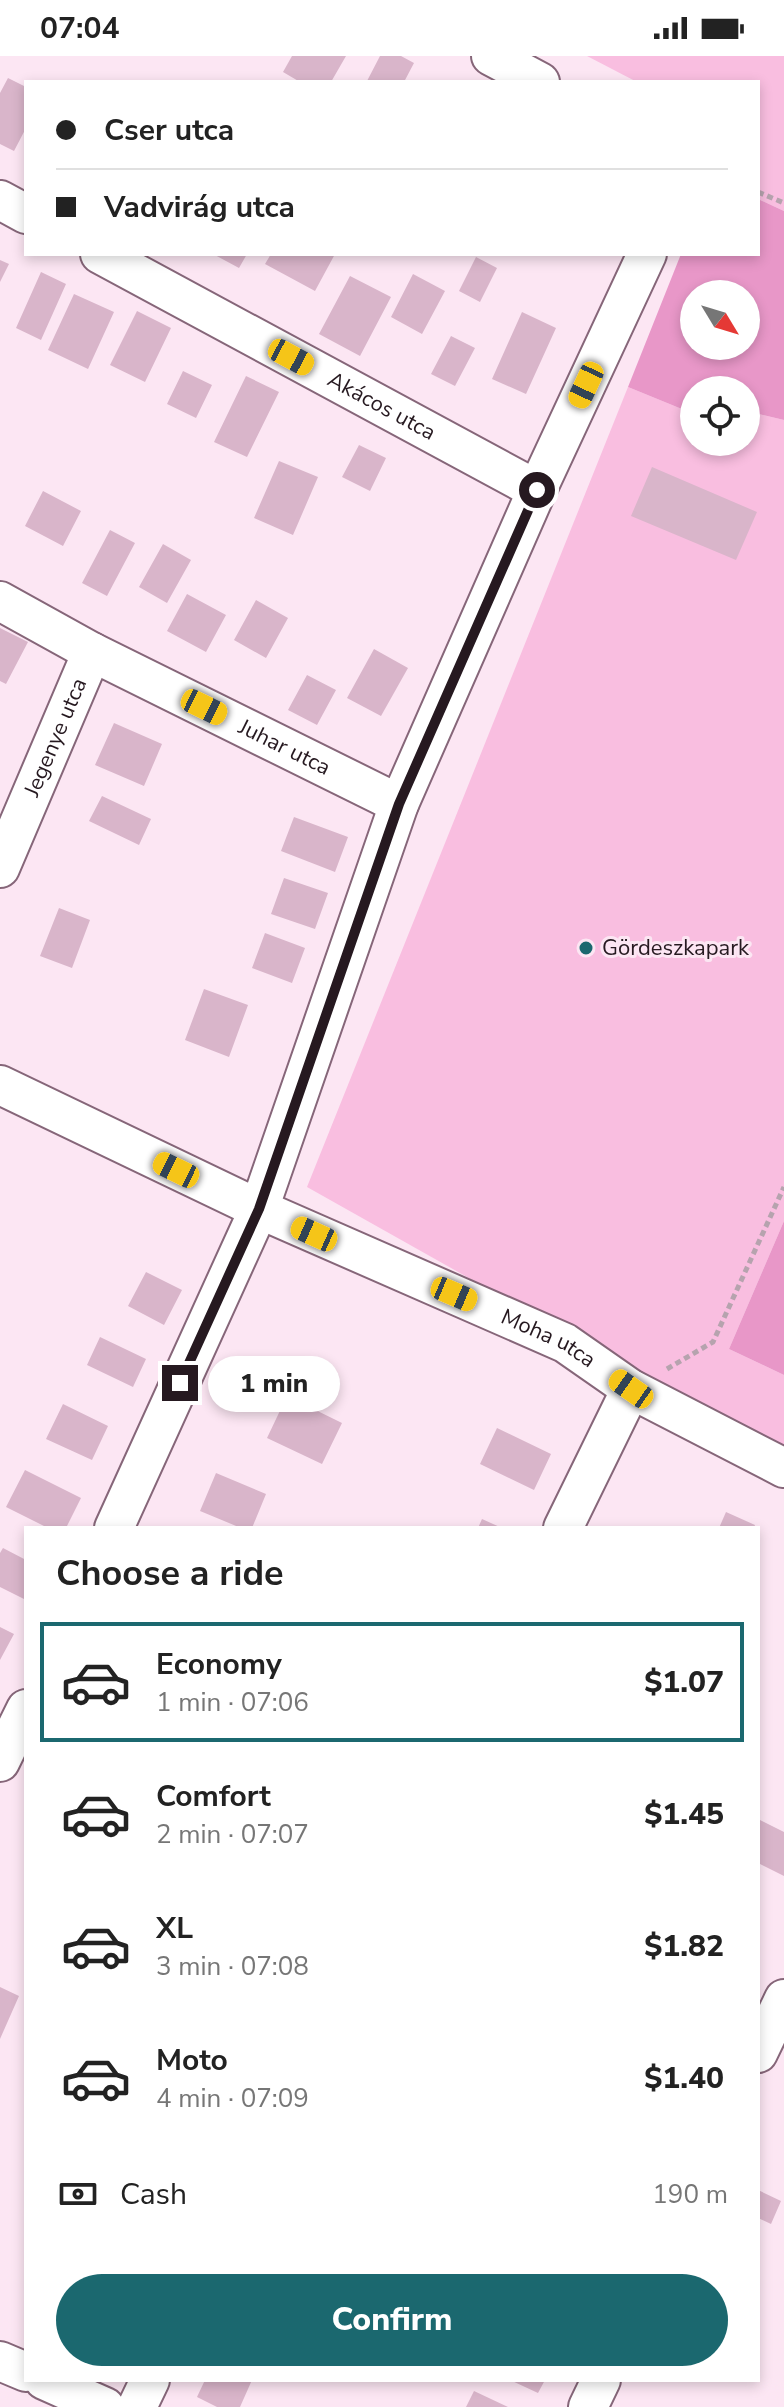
<!DOCTYPE html>
<html lang="en">
<head>
<meta charset="utf-8">
<style>
	:root { --surface:#fff; --page:#f6f6f6; --text:#222; --muted:#767676; --line:#e0e0e0; --accent:#1b686f }
	body { margin:0; font-family:"Nunito Sans",sans-serif; background:var(--page); color:var(--text); height:100vh; display:flex; flex-direction:column; font-size:30px; white-space:nowrap }
	* { box-sizing:border-box; margin:0 }
	p { font-size:26px; color:var(--muted) }
	.icon { flex:none; width:44px; height:44px; fill:none; stroke:currentColor; stroke-width:2; stroke-linecap:round; stroke-linejoin:round }
	.map { position:relative; flex:1; overflow:hidden }
	.sheet { position:absolute; left:24px; top:1470px; width:736px; height:856px; display:flex; flex-direction:column; background:var(--surface); border-radius:0px; box-shadow:0 4px 12px #0003 }
	.sheet>* { flex:none }
	.hud { position:absolute; left:24px; top:24px; width:736px; height:176px; border-radius:0px; box-shadow:0 4px 12px #0003; display:grid; align-content:center; height:176px; padding:0 32px; background:var(--surface) }
	.needle { width:52px; rotate:128deg }
	.buttons { position:absolute; left:680px; top:224px; display:grid; gap:16px }
	.buttons a { display:grid; place-items:center; width:80px; height:80px; border-radius:50%; background:var(--surface); box-shadow:0 4px 12px #0003; font-size:40px }
	.end { position:absolute; width:36px; height:36px; margin:-18px; border:10px solid #261920; background:#fff; box-shadow:0 0 0 4px #fff }
	.from { border-radius:50% }
	.bubble { position:absolute; height:56px; border-radius:28px; background:var(--surface); box-shadow:0 4px 12px #0003; font-size:26px; font-weight:800; line-height:56px; text-align:center }
	.car { position:absolute; width:24px; height:48px; margin:-24px -12px; border-radius:10px; box-shadow:0 0 6px 2px #0007; background:linear-gradient(#f5c518 24%,#345 0 40%,#f5c518 0 76%,#345 0 86%,#f5c518 0) }
	.hud b { display:flex; align-items:center; gap:28px; height:76px; font-size:30px }
	.hud b+b { border-top:2px solid var(--line) }
	.hud i { width:20px; height:20px; background:var(--text) }
	ul { padding:0; list-style:none }
	li { display:flex; align-items:center; gap:24px; height:120px; margin:0 16px 12px; padding:0 16px; border:4px solid transparent; border-radius:0px }
	li div { flex:1 }
	li b { display:block; font-size:30px }
	li em { font-style:normal; font-weight:800 }
	li.current { border-color:var(--accent) }
	li>.icon { width:72px; height:72px; stroke-width:1.5 }
	h2 { padding:0 32px; font-size:36px; line-height:96px }
	.pay { display:flex; align-items:center; gap:20px; height:88px; padding:0 32px; font-size:30px }
	.pay p { margin-inline-start:auto }
	.button { display:flex; gap:16px; margin-top:auto; padding:16px 32px }
	.button a { flex:1; height:92px; border-radius:48px; background:var(--accent); color:#fff; font-size:32px; font-weight:800; line-height:92px; text-align:center }
	.status { display:flex; justify-content:space-between; align-items:center; height:56px; padding:0 40px; background:var(--surface); direction:ltr }
	.status svg { height:22px; fill:currentColor }
	.map>svg:first-child { display:block }
</style>
</head>
<body>
<div class="status"><b>07:04</b><svg viewBox="0 0 49 12"><path d="M0 12V9h3v3zM5 12V6h3v6zM10 12V3h3v9zM15 12V0h3v12zM26 1h20v11H26zM47 4h2v5h-2z"/></svg></div>
<div class="map">
<svg width="784" height="2351" viewBox="0 0 784 2351">
	<rect width="100%" height="100%" fill="#fce6f3"/>
	<path fill="#f9bee0" d="M587 0H784V155L758 143V26H637Z
		M628 331 694 358V386H746V358L754 357 784 364V1165L729 1293 784 1319V1393L700 1352 307 1131Z"/>
	<path fill="#e897c8" fill-rule="evenodd" d="M758 143 784 155V364L754 357 746 358V334H694V358L628 331 681 198H758ZM694 238H746V290H694Z
		M784 1165V1319L729 1293Z"/>
	<path fill="#d9b5ca" d="M292 0H346L331 26H300L283 16Z
		M380 0H401L414 7 404 26 367 25Z
		M8 22 26 31V72L14 95 0 88V37Z
		M213 198H247L239 212Z
		M271 198H335L315 235 265 208Z
		M476 201 497 212 480 246 459 235Z
		M0 204 9 208 0 226Z
		M41 216 66 228 41 284 16 272Z
		M413 218 445 235 422 278 391 261Z
		M350 220 391 241 360 300 319 278Z
		M74 238 114 256 88 313 48 294Z
		M137 255 171 272 145 326 110 309Z
		M522 256 556 272 526 338 492 323Z
		M451 280 475 292 455 330 431 318Z
		M183 315 212 329 196 362 167 348Z
		M246 320 279 336 247 401 214 386Z
		M359 389 386 402 370 435 342 421Z
		M279 405 318 421 293 479 254 462Z
		M652 411 757 456 736 504 631 460Z
		M43 435 81 455 63 490 25 470Z
		M110 474 135 487 107 540 82 527Z
		M163 488 191 504 167 547 139 531Z
		M187 538 226 559 206 596 167 575Z
		M256 544 288 562 266 602 234 584Z
		M0 572 28 586 6 628 0 625Z
		M374 593 408 612 381 660 347 642Z
		M307 619 336 634 317 669 288 654Z
		M114 667 162 688 144 730 95 709Z
		M102 740 151 763 139 789 89 765Z
		M294 761 348 781 335 816 281 795Z
		M284 822 328 837 315 873 271 858Z
		M59 852 90 864 72 912 40 900Z
		M265 877 305 892 292 927 252 912Z
		M204 933 248 949 229 1001 185 984Z
		M146 1216 182 1234 164 1269 128 1250Z
		M100 1281 146 1303 133 1331 87 1309Z
		M287 1340 342 1367 322 1408 267 1382Z
		M63 1348 108 1370 92 1404 46 1383Z
		M497 1372 551 1398 534 1434 480 1408Z
		M25 1414 81 1442 66 1472H48L6 1451Z
		M216 1417 266 1438 252 1472H241L200 1455Z
		M726 1456 755 1469 754 1472H719Z
		M482 1463 502 1472H478Z
		M3 1492 26 1504V1544L0 1531V1497Z
		M0 1571 14 1578 0 1604Z
		M758 1763 784 1776V1820L758 1807Z
		M0 1931 19 1940 0 1983Z
		M758 2134 781 2145 771 2168 758 2162Z
		M205 2324H252L240 2351H217L197 2341Z
		M510 2324H545L538 2337Z
		M474 2335 508 2351H466Z"/>
	<g fill="none" stroke-linecap="round" stroke-linejoin="round">
		<defs>
			<g id="street">
				<path d="M491 0 540 26"/>
				<path d="M0 144 26 158"/>
				<path id="s1" d="M100 198 537 434"/>
				<path id="s2" d="M0 545 92 596 399 748"/>
				<path id="s3" d="M0 812 92 596"/>
				<path id="s4" d="M0 1029 259 1153 565 1287 631 1333 784 1412"/>
				<path d="M114 1472 259 1153 399 748 537 434 647 198"/>
				<path d="M563 1472 631 1333"/>
				<path d="M0 1706 26 1653"/>
				<path d="M758 1997 784 1943"/>
				<path d="M0 2305 26 2316"/>
				<path d="M44 2324 105 2351"/>
				<path d="M137 2351 150 2324"/>
				<path d="M588 2351 601 2324"/>
			</g>
		</defs>
		<use href="#street" stroke="#866679" stroke-width="42"/>
		<path stroke="#b6a3ae" stroke-width="5" stroke-dasharray="6 4" stroke-linecap="butt" d="M758 136 784 147
			M667 1313 713 1286 784 1131"/>
		<use href="#street" stroke="#fff" stroke-width="38"/>
	</g>
	<g fill="none" stroke-linecap="round" stroke-linejoin="round">
		<path stroke="#261920" stroke-width="10" d="M180 1327 259 1153 399 748 537 434"/>
	</g>
	<circle fill="#1b686f" stroke="#fce6f3" stroke-width="3" cx="586" cy="892" r="8"/>
	<g text-anchor="middle" dominant-baseline="central" stroke-width="6" stroke-linejoin="round" paint-order="stroke">
		<g font-size="22" fill="#261920" stroke="#fce6f3">
			<text stroke="none"><textPath href="#s1" startOffset="320">Akácos utca</textPath></text>
			<text stroke="none"><textPath href="#s3" startOffset="142">Jegenye utca</textPath></text>
			<text stroke="none"><textPath href="#s2" startOffset="320">Juhar utca</textPath></text>
			<text stroke="none"><textPath href="#s4" startOffset="604">Moha utca</textPath></text>
		</g>
		<g font-size="22" fill="#261920" stroke="#fce6f3" text-anchor="start">
			<text x="602" y="892">Gördeszkapark</text>
		</g>
	</g>
</svg>
<div class="buttons">
<a><svg class="needle" viewBox="-14 -14 28 28"><path d="M0-13l5 13h-10z" fill="#e53935"/><path d="M0 13l5-13h-10z" fill="#767676"/></svg></a>
<a><svg class="icon" aria-label="locate" viewBox="0 0 24 24"><circle cx="12" cy="12" r="6"/><path d="M12 2v4M12 18v4M2 12h4M18 12h4"/></svg></a>
</div>
<i class="end from" style="left:537px;top:434px"></i>
<i class="end" style="left:180px;top:1327px"></i>
<div class="bubble" style="left:208px;top:1300px;width:132px">1 min</div>
<i class="car" style="left:291px;top:301px;rotate:118deg"></i>
<i class="car" style="left:586px;top:329px;rotate:205deg"></i>
<i class="car" style="left:204px;top:651px;rotate:116deg"></i>
<i class="car" style="left:176px;top:1114px;rotate:296deg"></i>
<i class="car" style="left:314px;top:1178px;rotate:294deg"></i>
<i class="car" style="left:454px;top:1238px;rotate:113deg"></i>
<i class="car" style="left:631px;top:1333px;rotate:305deg"></i>
<div class="hud">
<b><i class="from"></i>Cser utca</b>
<b><i></i>Vadvirág utca</b>
</div>
<section class="sheet">
<h2>Choose a ride</h2>
<ul>
<li class="current"><svg class="icon" aria-label="car" viewBox="0 0 24 24"><path d="M5 17H2v-5l4-1 3-4h7l3 4 3 1v5h-3M9 17h6M6 11h13"/><circle cx="7" cy="17" r="2"/><circle cx="17" cy="17" r="2"/></svg><div><b>Economy</b><p>1 min · 07:06</p></div><em>$1.07</em></li>
<li><svg class="icon" aria-label="car" viewBox="0 0 24 24"><path d="M5 17H2v-5l4-1 3-4h7l3 4 3 1v5h-3M9 17h6M6 11h13"/><circle cx="7" cy="17" r="2"/><circle cx="17" cy="17" r="2"/></svg><div><b>Comfort</b><p>2 min · 07:07</p></div><em>$1.45</em></li>
<li><svg class="icon" aria-label="car" viewBox="0 0 24 24"><path d="M5 17H2v-5l4-1 3-4h7l3 4 3 1v5h-3M9 17h6M6 11h13"/><circle cx="7" cy="17" r="2"/><circle cx="17" cy="17" r="2"/></svg><div><b>XL</b><p>3 min · 07:08</p></div><em>$1.82</em></li>
<li><svg class="icon" aria-label="car" viewBox="0 0 24 24"><path d="M5 17H2v-5l4-1 3-4h7l3 4 3 1v5h-3M9 17h6M6 11h13"/><circle cx="7" cy="17" r="2"/><circle cx="17" cy="17" r="2"/></svg><div><b>Moto</b><p>4 min · 07:09</p></div><em>$1.40</em></li>
</ul>
<div class="pay"><svg class="icon" aria-label="cash" viewBox="0 0 24 24"><path d="M3 7h18v10H3z"/><circle cx="12" cy="12" r="2"/></svg>Cash<p>190 m</p></div>
<div class="button"><a>Confirm</a></div>
</section>
</div>
</body>
</html>
